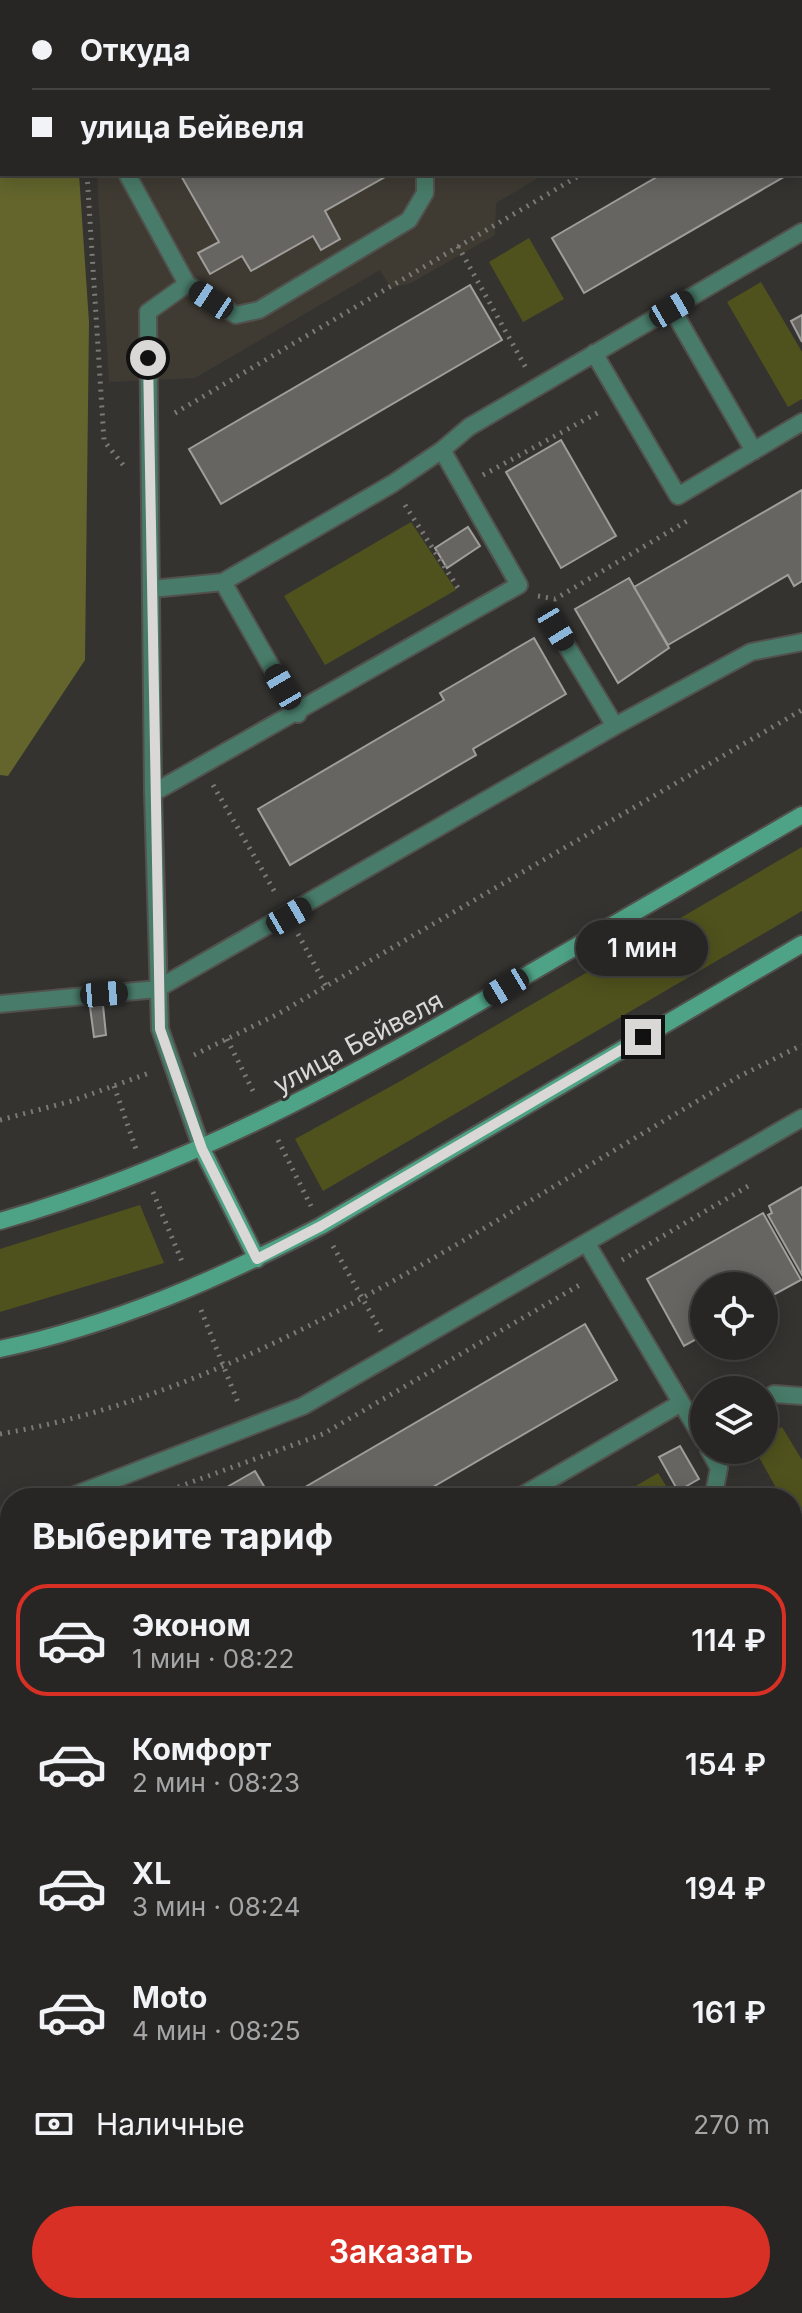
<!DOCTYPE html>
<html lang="ru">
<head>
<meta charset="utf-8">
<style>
	:root { --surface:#272624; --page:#2f2e2c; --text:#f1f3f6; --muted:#a4a5a6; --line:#434341; --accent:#d93025 }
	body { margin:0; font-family:Inter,sans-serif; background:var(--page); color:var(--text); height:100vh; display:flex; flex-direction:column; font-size:30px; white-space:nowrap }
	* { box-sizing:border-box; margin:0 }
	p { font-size:26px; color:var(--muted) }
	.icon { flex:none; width:44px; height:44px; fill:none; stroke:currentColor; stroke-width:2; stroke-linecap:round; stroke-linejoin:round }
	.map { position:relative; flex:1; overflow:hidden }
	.details { position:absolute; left:0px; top:1488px; width:802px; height:826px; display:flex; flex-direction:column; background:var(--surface); border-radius:32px 32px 0 0; box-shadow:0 4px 20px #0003,0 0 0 2px var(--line) }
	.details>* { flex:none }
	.top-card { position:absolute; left:0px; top:0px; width:802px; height:176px; box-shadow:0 4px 20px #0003,0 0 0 2px var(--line); display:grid; align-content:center; height:176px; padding:0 32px; background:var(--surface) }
	.controls { position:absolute; left:690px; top:1272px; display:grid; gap:16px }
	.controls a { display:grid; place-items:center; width:88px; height:88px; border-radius:50%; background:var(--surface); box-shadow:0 4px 20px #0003,0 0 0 2px var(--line); font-size:40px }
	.end { position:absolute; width:36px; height:36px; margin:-18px; border:10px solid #d9d8d6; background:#111; box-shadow:0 0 0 4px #111 }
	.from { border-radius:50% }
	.bubble { position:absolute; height:56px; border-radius:28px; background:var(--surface); box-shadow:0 4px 20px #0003,0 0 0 2px var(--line); font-size:26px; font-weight:600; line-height:56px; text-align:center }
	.car { position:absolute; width:24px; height:48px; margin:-24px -12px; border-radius:10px; box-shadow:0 0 6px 2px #0007; background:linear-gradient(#222 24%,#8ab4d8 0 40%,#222 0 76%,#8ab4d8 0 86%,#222 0) }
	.top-card b { display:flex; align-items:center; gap:28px; height:76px; font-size:30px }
	.top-card b+b { border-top:2px solid var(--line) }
	.top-card i { width:20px; height:20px; background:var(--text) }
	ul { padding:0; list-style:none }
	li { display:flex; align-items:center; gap:24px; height:112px; margin:0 16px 12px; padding:0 16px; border:4px solid transparent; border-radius:32px }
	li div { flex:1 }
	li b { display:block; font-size:30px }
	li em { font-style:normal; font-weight:600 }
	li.active { border-color:var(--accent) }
	li>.icon { width:72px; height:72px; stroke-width:1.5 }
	h2 { padding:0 32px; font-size:36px; line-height:96px }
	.pay { display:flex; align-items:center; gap:20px; height:88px; padding:0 32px; font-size:30px }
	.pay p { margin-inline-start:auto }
	.primary-button { display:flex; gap:16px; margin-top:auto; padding:16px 32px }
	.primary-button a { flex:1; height:92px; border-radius:48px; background:var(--accent); color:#fff; font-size:32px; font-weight:600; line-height:92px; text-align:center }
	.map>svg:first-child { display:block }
</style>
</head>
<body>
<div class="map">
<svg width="802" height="2313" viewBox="0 0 802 2313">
	<rect width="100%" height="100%" fill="#343330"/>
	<path fill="#3f3b33" d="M209 0H671V2H204Z
		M97 174H545L496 203 495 235 411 283 391 288 380 270 195 378 109 382Z"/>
	<path fill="#50521d" d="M529 238 564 299 523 322 489 262Z
		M761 282 802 352V399L788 407 727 302Z
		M411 522 456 590 325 665 284 596Z
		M802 847V911L323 1191 295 1139 397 1083Z
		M140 1205 164 1263 0 1312V1249Z
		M782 1427 802 1460V1522L792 1520V1498H772L775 1486 755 1450H764V1436Z
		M658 1473 668 1489 666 1498H615Z"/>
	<path fill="#63652d" d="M0 0H130L2 2V174H79L89 322 85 660 8 776 0 775Z"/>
	<path fill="#676562" stroke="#9f9e9a" stroke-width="2" d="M417 0H450L451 2H414Z
		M802 92V166L800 167V93Z
		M180 174H384L385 177 325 211 340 239 321 250 313 236 251 271 242 256 210 274 198 253 219 242Z
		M662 174H789L584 293 552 238Z
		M470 285 502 340 221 504 189 449Z
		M802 315V342L791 321Z
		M561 440 616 536 561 568 506 472Z
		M802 490V581L794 586 788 575 668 645 634 587Z
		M468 527 480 546 447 568 435 548Z
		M629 578 669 648 618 683 575 609Z
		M534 638 566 694 473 749 476 755 290 865 258 809 444 700 440 693Z
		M103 1005 106 1035 94 1037 90 1007Z
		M802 1187V1275L768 1215 772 1213 769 1206Z
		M763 1213 801 1280 764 1300V1286H704V1335L684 1346 647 1279Z
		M585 1324 617 1380 414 1498H305L300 1490Z
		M680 1446 699 1479 678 1491 659 1457Z
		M255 1471 271 1498H208Z
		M300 1490 305 1498H286Z
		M792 1528 802 1531V1678L792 1722Z
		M217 2304H305L303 2313H215Z
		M354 2304H435L446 2307 445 2313H352Z"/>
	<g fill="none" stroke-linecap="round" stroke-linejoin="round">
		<defs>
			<path id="lane" d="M328 0 329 2
				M259 2 263 0
				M127 174 187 284 236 315 259 310 409 220 425 193V174
				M187 284 148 312 153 793 160 1029 202 1149
				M672 309 754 451
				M594 353 678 496 802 422
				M223 582 298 714
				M152 589 223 582 392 484 442 450 469 427 802 232
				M556 628 615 726
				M153 793 519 585 442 450
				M0 1004 157 989 615 726 751 652 802 642
				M587 1244 704 1441
				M764 1400 774 1394 802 1396
				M709 1450 719 1468 713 1498
				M67 1498 303 1406 802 1118
				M518 1498 681 1403
				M0 1524 10 1520
				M0 1548 10 1566
				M0 1694 10 1689
				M792 2022 802 2025
				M0 2151 10 2153
				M643 2304 676 2313
				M457 2313 460 2304"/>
			<path id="secondary" d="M202 1149 257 1259
				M0 1221C186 1168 353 1076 520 979 614 924 708 870 802 815
				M0 1349C114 1325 218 1279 321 1226L802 944"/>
		</defs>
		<use href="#lane" stroke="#52514e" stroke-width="20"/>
		<use href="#secondary" stroke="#52514e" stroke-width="20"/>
		<path stroke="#7b7a77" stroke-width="5" stroke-dasharray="2 6" stroke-linecap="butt" d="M76 0V2
			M167 2 172 0
			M800 46 802 45
			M87 174 104 441 124 466
			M458 246 526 368
			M175 413 582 174
			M483 475 601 411
			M405 505 460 591
			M538 596 555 599 687 521
			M213 785 276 894
			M298 934 326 986
			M227 1039 255 1095
			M194 1055 278 1014 802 710
			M114 1086 136 1149
			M0 1120 72 1101 152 1072
			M278 1140 311 1206
			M153 1192 183 1264
			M333 1246 383 1335
			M622 1260 750 1185
			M201 1310 239 1405
			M0 1434C181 1403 342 1313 498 1220 578 1172 658 1124 738 1077L802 1045
			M148 1498 323 1434 583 1283
			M0 1883 10 1900
			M792 1988 802 1943
			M0 2025 10 1984
			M0 2086 10 2089
			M792 2271 802 2230"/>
		<use href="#lane" stroke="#487b69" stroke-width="16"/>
		<use href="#secondary" stroke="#4ea386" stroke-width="16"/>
	</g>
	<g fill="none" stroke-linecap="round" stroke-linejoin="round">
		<path stroke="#d9d8d6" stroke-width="10" d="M148 358 160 1029 202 1149 257 1259 321 1226 643 1037"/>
	</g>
	<g text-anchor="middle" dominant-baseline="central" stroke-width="6" stroke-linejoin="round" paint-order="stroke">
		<g font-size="26" fill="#d9d8d6" stroke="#343330">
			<text transform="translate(358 1042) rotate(-28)">улица Бейвеля</text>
		</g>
	</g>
</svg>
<div class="controls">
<a><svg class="icon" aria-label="locate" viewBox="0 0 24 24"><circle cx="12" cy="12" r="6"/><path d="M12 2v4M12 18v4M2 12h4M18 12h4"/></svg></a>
<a><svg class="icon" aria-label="layers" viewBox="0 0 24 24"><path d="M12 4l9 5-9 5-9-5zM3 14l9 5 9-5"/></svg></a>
</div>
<i class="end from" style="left:148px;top:358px"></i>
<i class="end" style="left:643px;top:1037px"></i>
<div class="bubble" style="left:576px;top:920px;width:132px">1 мин</div>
<i class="car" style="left:211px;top:300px;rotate:303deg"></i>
<i class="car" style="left:672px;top:309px;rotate:60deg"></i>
<i class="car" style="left:556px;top:628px;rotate:149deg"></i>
<i class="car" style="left:283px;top:687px;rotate:330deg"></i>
<i class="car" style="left:289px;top:916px;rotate:60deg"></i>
<i class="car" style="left:506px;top:987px;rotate:239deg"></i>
<i class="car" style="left:104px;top:994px;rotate:85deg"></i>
<div class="top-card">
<b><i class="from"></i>Откуда</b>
<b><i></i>улица Бейвеля</b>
</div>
<section class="details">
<h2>Выберите тариф</h2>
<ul>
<li class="active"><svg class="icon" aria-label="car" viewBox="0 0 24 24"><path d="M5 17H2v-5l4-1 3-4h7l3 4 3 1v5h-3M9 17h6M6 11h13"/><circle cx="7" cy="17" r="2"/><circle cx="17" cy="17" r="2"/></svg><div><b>Эконом</b><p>1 мин · 08:22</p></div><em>114 ₽</em></li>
<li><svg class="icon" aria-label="car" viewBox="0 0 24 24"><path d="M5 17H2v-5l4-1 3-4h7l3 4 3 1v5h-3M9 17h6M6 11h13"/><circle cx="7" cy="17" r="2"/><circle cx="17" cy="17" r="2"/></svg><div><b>Комфорт</b><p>2 мин · 08:23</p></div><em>154 ₽</em></li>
<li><svg class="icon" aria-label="car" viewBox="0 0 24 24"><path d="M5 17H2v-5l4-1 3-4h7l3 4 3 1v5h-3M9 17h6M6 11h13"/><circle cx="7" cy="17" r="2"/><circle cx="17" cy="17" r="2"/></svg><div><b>XL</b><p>3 мин · 08:24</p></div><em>194 ₽</em></li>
<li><svg class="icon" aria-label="car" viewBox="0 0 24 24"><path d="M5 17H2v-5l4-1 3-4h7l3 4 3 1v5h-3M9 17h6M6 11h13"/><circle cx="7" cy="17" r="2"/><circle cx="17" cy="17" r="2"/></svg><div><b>Moto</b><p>4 мин · 08:25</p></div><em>161 ₽</em></li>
</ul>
<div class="pay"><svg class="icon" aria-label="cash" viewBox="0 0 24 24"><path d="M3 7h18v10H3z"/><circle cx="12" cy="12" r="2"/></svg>Наличные<p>270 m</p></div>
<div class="primary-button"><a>Заказать</a></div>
</section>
</div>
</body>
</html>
